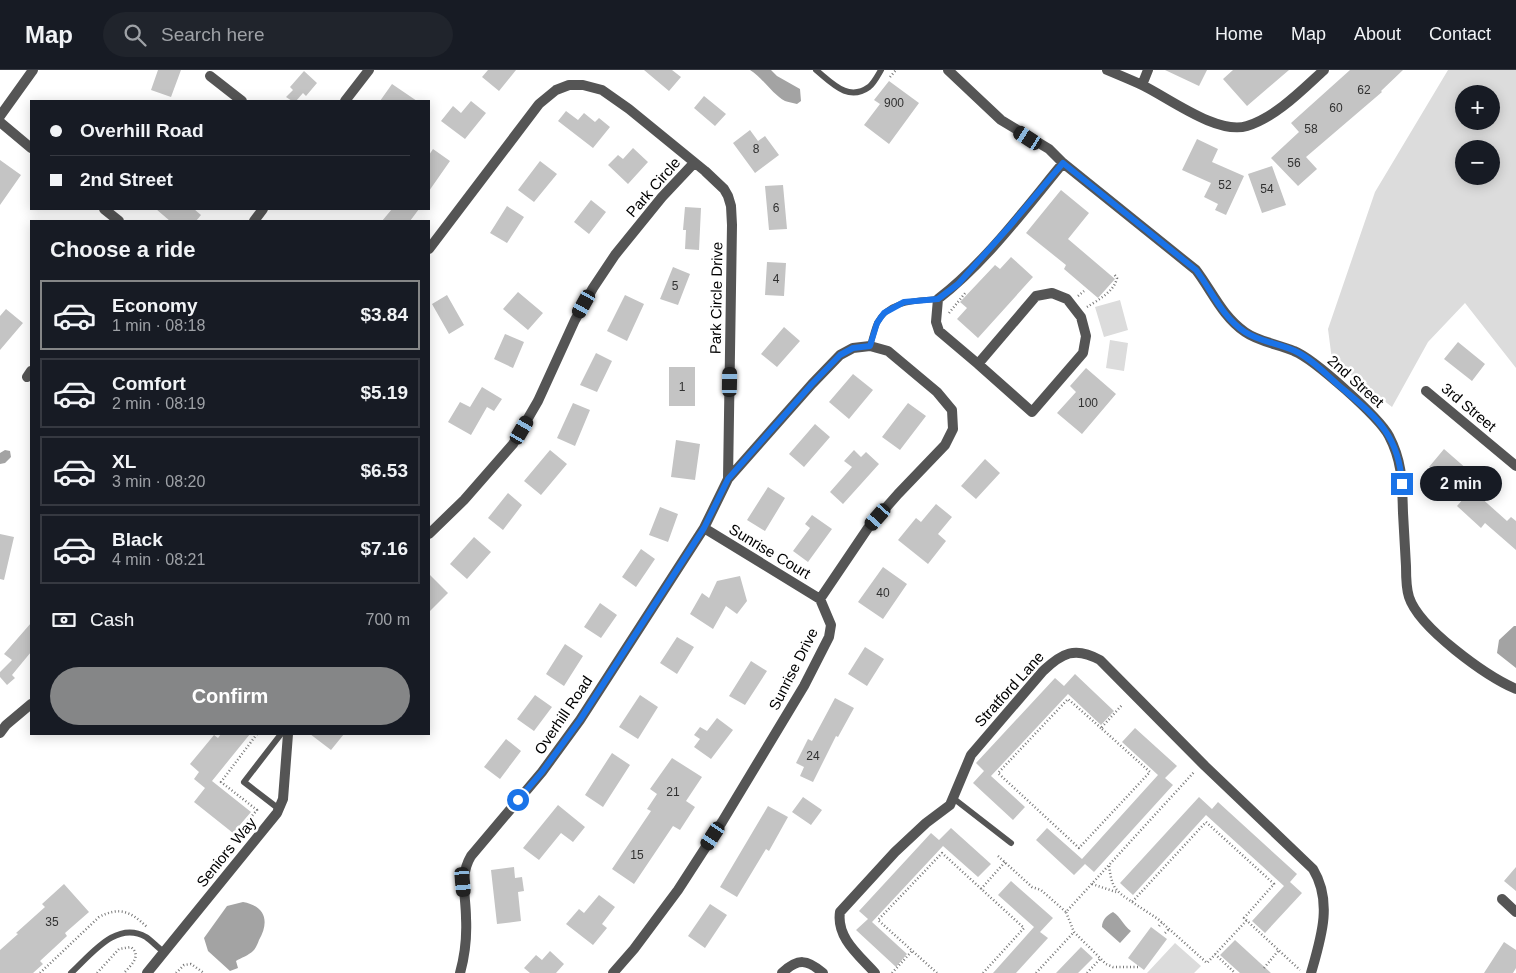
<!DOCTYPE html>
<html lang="en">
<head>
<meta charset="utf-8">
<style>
	:root { --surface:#171b24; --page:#20242c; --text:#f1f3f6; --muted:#9ea1a6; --line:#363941; --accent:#858687 }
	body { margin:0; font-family:Arial,sans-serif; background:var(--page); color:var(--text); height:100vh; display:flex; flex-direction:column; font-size:19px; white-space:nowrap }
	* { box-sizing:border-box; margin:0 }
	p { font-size:16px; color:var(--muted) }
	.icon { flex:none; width:28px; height:28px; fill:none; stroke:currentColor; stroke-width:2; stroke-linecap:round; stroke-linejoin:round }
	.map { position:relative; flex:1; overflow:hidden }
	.details { position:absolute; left:30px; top:150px; width:400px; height:515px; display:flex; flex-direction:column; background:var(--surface); border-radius:0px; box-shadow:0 2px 12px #0003 }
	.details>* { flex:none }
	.banner { position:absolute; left:30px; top:30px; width:400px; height:110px; border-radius:0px; box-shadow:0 2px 12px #0003; display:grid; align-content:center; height:110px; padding:0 20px; background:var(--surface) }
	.fabs { position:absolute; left:1455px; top:15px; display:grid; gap:10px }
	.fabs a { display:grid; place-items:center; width:45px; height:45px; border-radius:50%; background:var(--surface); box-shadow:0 2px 12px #0003; font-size:25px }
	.end { position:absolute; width:22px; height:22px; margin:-11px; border:6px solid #1a73e8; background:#fff; box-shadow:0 0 0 2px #fff }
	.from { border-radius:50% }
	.bubble { position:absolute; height:35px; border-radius:18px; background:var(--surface); box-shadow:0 2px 12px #0003; font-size:16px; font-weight:700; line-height:35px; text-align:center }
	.car { position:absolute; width:15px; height:30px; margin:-15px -8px; border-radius:6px; box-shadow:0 0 4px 1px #0007; background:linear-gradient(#222 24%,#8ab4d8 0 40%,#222 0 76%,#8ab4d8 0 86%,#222 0) }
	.banner b { display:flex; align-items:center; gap:18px; height:48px; font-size:19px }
	.banner b+b { border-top:1px solid var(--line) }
	.banner i { width:12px; height:12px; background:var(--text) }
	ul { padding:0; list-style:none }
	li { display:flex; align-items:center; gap:15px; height:70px; margin:0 10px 8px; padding:0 10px; border:2px solid var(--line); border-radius:0px }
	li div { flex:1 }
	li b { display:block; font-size:19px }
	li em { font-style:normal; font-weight:700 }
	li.current { border-color:var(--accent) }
	li>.icon { width:45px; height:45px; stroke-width:1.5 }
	h2 { padding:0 20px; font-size:22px; line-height:60px }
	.pay { display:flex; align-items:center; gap:12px; height:55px; padding:0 20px; font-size:19px }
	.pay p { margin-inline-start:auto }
	.primary-button { display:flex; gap:10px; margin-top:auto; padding:10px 20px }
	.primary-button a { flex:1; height:58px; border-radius:30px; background:var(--accent); color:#fff; font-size:20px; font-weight:700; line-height:58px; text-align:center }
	header { display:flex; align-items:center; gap:30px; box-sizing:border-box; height:70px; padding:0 25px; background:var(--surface); border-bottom:1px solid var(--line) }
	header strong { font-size:24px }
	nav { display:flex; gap:28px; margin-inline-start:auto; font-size:18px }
	.search { width:350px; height:45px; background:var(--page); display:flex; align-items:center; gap:12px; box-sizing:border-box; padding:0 18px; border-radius:28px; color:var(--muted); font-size:19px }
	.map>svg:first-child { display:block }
</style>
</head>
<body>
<header>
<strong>Map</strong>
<div class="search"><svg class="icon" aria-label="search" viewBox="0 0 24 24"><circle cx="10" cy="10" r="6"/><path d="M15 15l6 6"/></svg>Search here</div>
<nav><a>Home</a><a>Map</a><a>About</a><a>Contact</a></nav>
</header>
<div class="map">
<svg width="1516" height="903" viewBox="0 0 1516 903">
	<rect width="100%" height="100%" fill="#fff"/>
	<path fill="#dcdcdc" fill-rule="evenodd" d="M1448 0H1516V298L1465 233 1428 272 1392 337 1332 290 1328 259 1375 122ZM1464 24H1491V51H1464ZM1464 79H1491V106H1464Z
		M1120 230 1128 260 1104 267 1095 237Z
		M1110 270 1128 273 1124 301 1106 298Z
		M1175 873 1201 896 1194 903H1147Z"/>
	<path fill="#a3a3a3" d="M750 0H771L777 6 800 19 801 31 797 34C793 33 788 32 785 31 773 25 763 8 750 0Z
		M5 380 10 381 11 387 5 393 0 394V383Z
		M1514 556H1516V598L1497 583 1499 570Z
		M243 832C265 836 270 851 259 870 258 873 256 878 253 881 249 885 241 888 236 891L238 898 230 901 208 881 204 868 227 836Z
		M1113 842C1121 847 1123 855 1131 861L1120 873 1102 857C1102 850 1107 845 1113 842Z"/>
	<path fill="#c4c4c4" d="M158 0H181L171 27 151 20Z
		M488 0H516L499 21 482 7Z
		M644 0H672L681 7 669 21Z
		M1165 0H1207L1199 16Z
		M1233 0H1289L1247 36 1223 9Z
		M1350 0H1403L1381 21 1382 22 1306 87 1317 99 1298 116 1271 88 1299 62 1291 53Z
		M304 1 317 13 306 26 303 23 296 31H292L286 27 293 20 290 17Z
		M889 11 919 33 889 74 864 55 880 34 874 30Z
		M392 14 417 31H380Z
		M704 26 726 44 715 56 694 38Z
		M471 31 486 43 465 69 441 51 453 36 461 43Z
		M566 41 578 50 584 43 595 52 599 48 610 57 593 78 558 51Z
		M750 60 758 71 765 66 779 85 755 103 733 73Z
		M1197 69 1218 79 1212 92 1244 106 1226 145 1215 140 1218 134 1204 127 1211 113 1182 100Z
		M633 78 648 92 628 114 608 95 618 85 623 89Z
		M433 79 450 91 429 121V85Z
		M0 90 21 105 0 135Z
		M540 91 557 104 534 132 518 120Z
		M1272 96 1286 135 1262 143 1248 104Z
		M783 115 787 159 769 160 765 116Z
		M1061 120 1089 143 1068 169 1115 209 1098 228 1064 199 1066 195 1026 163Z
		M591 130 606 142 589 164 574 152Z
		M507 136 524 147 507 173 490 163Z
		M685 137 701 138 699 180 685 179 686 160H683Z
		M156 139H194L201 145 196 151H170Z
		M392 139H419L410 151H382Z
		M1011 187 1033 207 978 268 957 249 967 238 960 232 995 195 1000 199Z
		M767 192 786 193 784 226 765 225Z
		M673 197 690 204 678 235 660 229Z
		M518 222 543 243 528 260 503 239Z
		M447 225 464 255 449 264 432 234Z
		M625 225 644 234 627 271 607 261Z
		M6 239 23 253 0 280V246Z
		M784 257 800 271 777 297 761 284Z
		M505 264 524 272 513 298 494 289Z
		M1458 272 1485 294 1472 311 1444 289Z
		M596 283 612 291 597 322 580 315Z
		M669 297H695V336H669Z
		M1086 298 1116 324 1082 364 1057 343 1076 322 1070 316Z
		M853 304 873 320 849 349 829 332Z
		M482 317 502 329 494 341 487 337 471 365 448 352 460 332 470 337Z
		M573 333 590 340 575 376 557 368Z
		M908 333 926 346 900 380 882 367Z
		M815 354 830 367 804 397 789 384Z
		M676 370 700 374 695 410 671 407Z
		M1444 379 1468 400 1460 409 1507 451 1511 447 1516 451V480L1485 453 1481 458 1457 436 1464 428 1429 397Z
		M550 380 567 394 541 425 524 411Z
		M854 380 861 387 866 382 879 394 843 434 830 422 852 397 844 391Z
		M985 389 1000 403 976 429 961 416Z
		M768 417 785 428 765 461 747 450Z
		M508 423 522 435 503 460 488 448Z
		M936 434 952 447 938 464 946 471 928 494 898 470 916 448 921 452Z
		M660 437 678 444 668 472 649 465Z
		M812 445 832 459 808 492 793 481 810 458 805 454Z
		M0 464 14 467 4 510 0 509Z
		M474 467 491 482 467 509 450 494Z
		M641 479 655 489 636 517 622 507Z
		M883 497 907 514 883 549 858 532Z
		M429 504 448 523 429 542Z
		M740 506 747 531 737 544 726 536 713 559 690 544 702 523 709 528 717 511Z
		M600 533 617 545 601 568 584 557Z
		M31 553V582L12 605 15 608 7 615 0 607V602L12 590 4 584Z
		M677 567 694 577 677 604 660 593Z
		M565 574 583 586 564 616 546 604Z
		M865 577 884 589 867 616 848 604Z
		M751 591 767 601 745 635 729 626Z
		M1075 604 1114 641 1101 655 1068 624 991 706 1025 737 1013 750 973 713 984 701 976 693 1055 608 1064 616Z
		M535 625 552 637 534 661 517 649Z
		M640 625 658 637 638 669 619 657Z
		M835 628 854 638 838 667 836 666 813 712 800 706 804 697 796 693 808 669 812 671Z
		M717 648 733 660 711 689 694 677 700 669 694 665 700 657 707 661Z
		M1135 658 1177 696 1165 708 1173 715 1094 802 1085 794 1074 805 1036 770 1047 758 1082 789 1158 705 1122 672Z
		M221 664H250L212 711 251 742 233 763 194 732 205 718 194 709 199 702 190 694 214 665 218 668Z
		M310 664H344L331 680Z
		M506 669 521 681 500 709 484 697Z
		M612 683 630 695 603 737 585 725Z
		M672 688 702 707 686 731 695 737 680 760 673 756 634 814 612 799 651 741 647 739 657 724 650 719Z
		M803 727 822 740 811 755 792 742Z
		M1199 727 1212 739 1218 732 1297 804 1290 812 1302 823 1265 863 1252 851 1284 816 1206 745 1133 825 1120 813Z
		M558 735 585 757 573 772 561 763 539 790 523 778Z
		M768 736 788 747 769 781 766 779 737 827 720 817Z
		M951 758 991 794 978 807 943 776 872 852 907 884 896 897 856 860 868 849 859 841 931 763 939 770Z
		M514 797 515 808 522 807 524 821 518 822 521 851 497 854 491 800Z
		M1516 797V821L1504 811Z
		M1011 811 1053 848 1040 862 1048 868 1016 903H993L1034 857 998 825Z
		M64 814 89 842 65 863 67 866 40 891 43 894 33 903H0V880L18 864 16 863 45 837 42 834Z
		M599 825 615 837 602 854 607 858 593 875 566 854 579 839 584 843Z
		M710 834 727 845 705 878 688 866Z
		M1151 857 1167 869 1144 900 1128 888Z
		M1235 870 1271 903H1240L1220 885Z
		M1504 872 1516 880V898L1513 903H1484Z
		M1081 877 1093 888 1078 903H1056Z
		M550 881 564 894 556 903H530L524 898 536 885 542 890Z"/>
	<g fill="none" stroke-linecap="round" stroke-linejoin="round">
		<path stroke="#777" stroke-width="2.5" stroke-dasharray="1 2.5" stroke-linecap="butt" d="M890 7 896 0
			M1078 226 1084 221
			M1087 237C1098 230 1114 222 1117 208L1114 204
			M949 243 966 222
			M1101 658 1068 629 998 703 1079 778 1150 702 1101 658 1122 635
			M241 759 257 740 221 712 257 664
			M998 786 1032 817 1041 820 1066 842
			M1109 796C1112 817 1114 820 1132 832L1206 752 1274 814 1244 848 1300 900
			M1092 814 1116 822
			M981 819 1005 792
			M1132 832 1158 849 1207 893 1247 850
			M1159 856 1162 852
			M1165 863 1169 859
			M1215 884 1235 903
			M1138 897H1113L1106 894 1074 862 1066 842 1195 701
			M1264 898 1279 880
			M40 903 99 847C120 836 131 842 147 857
			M97 903 119 879 131 877C142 886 131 895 124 903
			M176 903 184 895 191 894 204 903
			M892 903 912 881
			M937 903 878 850 942 783 1024 858 983 903
			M1036 903 1074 862
			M1087 903 1100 889"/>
		<path stroke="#555" stroke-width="6" d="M816 0C832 13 848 32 869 17 874 13 878 5 881 0
			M870 276C872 268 874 260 877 253 889 230 916 231 938 229
			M953 728 1011 773
			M279 739 244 712 281 664
			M71 903C91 885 116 850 146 867 152 871 158 878 164 882"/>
		<path stroke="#555" stroke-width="10" d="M948 0 1001 50 1049 79 1063 93 1196 200C1212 221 1222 246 1245 262 1259 272 1278 274 1294 281 1314 289 1379 347 1389 366 1403 393 1402 414 1403 443 1404 461 1405 479 1406 496 1406 506 1406 518 1409 527 1419 558 1486 606 1516 619
			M1107 0C1119 5 1131 10 1142 15 1169 28 1217 65 1247 56 1276 47 1302 20 1324 0
			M210 6 242 31
			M1142 15 1148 0
			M345 31 369 0
			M0 46 33 0
			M0 52 31 78
			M104 139 119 151
			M254 151 263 139
			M429 179 539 34 556 20 569 15H583L602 20 629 39 705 101 724 119 728 126 731 136 732 155 728 409
			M978 294 1032 342 1083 283 1086 266 1081 247 1067 229 1052 223 1036 226 978 294 939 261 936 252 938 229C985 193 1025 139 1063 93
			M27 307 31 301
			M1426 321 1516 396
			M704 458 820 529
			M429 464 464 430 513 374 538 331 575 250 593 218 615 185 662 127 694 93
			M0 663 6 655 31 634
			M1502 829 1516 842
			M147 903 277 743 283 729 288 664
			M460 903C465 885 467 867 466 848 466 826 459 806 471 786L542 702 580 650 704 458 728 409 812 314 840 285 853 278 870 276 888 281 937 322 952 340 953 359 945 375 898 424 868 458 820 529
			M613 903 634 879 678 820 722 752 804 616 829 567 831 555 820 529
			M782 903C798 888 807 889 823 903
			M875 903C860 886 836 868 840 842L895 782 926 753 950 735 971 685 1043 601C1062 583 1075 576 1100 590L1205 696 1313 799C1333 832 1321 868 1311 903"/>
	</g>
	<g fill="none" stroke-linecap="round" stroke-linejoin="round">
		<path stroke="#1a73e8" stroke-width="6" d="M518 730 542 702 580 650 704 458 728 409 812 314 840 285 853 278 870 276 877 253 884 243 904 232 938 229 958 214 1009 157 1063 93 1196 200C1212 221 1222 247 1245 262 1260 272 1278 273 1295 281 1310 288 1324 302 1336 313 1373 345 1399 362 1402 414"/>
	</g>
	<g text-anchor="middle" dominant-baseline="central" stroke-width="5" stroke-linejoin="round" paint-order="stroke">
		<g font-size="12" fill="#313131">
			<text x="1364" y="20">62</text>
			<text x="894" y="33">900</text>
			<text x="1336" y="38">60</text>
			<text x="1311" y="59">58</text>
			<text x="756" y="79">8</text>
			<text x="1294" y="93">56</text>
			<text x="1225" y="115">52</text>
			<text x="1267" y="119">54</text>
			<text x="776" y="138">6</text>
			<text x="776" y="209">4</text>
			<text x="675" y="216">5</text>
			<text x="682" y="317">1</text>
			<text x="1088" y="333">100</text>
			<text x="883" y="523">40</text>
			<text x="813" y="686">24</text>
			<text x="673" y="722">21</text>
			<text x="637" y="785">15</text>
			<text x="52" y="852">35</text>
		</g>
		<g font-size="15" fill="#000" stroke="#fff">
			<text transform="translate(653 117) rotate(-49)">Park Circle</text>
			<text transform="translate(716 228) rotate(-89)">Park Circle Drive</text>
			<text transform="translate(1356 311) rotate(42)">2nd Street</text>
			<text transform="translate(1469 337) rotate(40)">3rd Street</text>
			<text transform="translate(770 481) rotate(31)">Sunrise Court</text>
			<text transform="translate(793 599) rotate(-63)">Sunrise Drive</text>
			<text transform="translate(1009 619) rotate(-48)">Stratford Lane</text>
			<text transform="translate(563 645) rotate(-56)">Overhill Road</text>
			<text transform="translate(226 782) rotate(-51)">Seniors Way</text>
		</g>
	</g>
</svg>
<div class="fabs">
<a>+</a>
<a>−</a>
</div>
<i class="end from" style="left:518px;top:730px"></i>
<i class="end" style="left:1402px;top:414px"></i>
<div class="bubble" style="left:1420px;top:396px;width:82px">2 min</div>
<i class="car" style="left:1028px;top:68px;rotate:303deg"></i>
<i class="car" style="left:584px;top:234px;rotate:209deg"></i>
<i class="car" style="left:730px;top:312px;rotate:1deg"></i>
<i class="car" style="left:522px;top:360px;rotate:30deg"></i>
<i class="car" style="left:878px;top:447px;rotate:221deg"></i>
<i class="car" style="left:713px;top:766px;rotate:213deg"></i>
<i class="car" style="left:463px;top:812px;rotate:175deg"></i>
<div class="banner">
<b><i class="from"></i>Overhill Road</b>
<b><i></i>2nd Street</b>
</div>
<section class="details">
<h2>Choose a ride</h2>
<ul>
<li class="current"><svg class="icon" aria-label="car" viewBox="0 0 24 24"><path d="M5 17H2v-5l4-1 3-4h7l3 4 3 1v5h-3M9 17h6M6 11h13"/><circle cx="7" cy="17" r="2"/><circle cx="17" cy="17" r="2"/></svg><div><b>Economy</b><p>1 min · 08:18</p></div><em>$3.84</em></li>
<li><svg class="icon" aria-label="car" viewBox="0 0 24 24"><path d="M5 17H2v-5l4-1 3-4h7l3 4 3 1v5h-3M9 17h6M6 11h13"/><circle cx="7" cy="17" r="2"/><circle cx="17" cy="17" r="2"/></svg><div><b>Comfort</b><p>2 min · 08:19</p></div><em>$5.19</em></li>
<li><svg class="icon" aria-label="car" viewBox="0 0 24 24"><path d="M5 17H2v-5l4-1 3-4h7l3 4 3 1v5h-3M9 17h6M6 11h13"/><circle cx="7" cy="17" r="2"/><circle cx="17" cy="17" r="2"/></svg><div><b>XL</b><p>3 min · 08:20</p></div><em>$6.53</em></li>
<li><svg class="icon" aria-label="car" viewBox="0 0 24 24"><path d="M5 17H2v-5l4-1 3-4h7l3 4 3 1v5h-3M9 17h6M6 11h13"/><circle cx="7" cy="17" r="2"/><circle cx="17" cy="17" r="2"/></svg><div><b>Black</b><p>4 min · 08:21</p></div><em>$7.16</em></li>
</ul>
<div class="pay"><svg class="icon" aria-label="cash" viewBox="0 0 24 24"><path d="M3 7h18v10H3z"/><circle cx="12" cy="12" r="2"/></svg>Cash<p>700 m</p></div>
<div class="primary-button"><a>Confirm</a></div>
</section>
</div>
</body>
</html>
